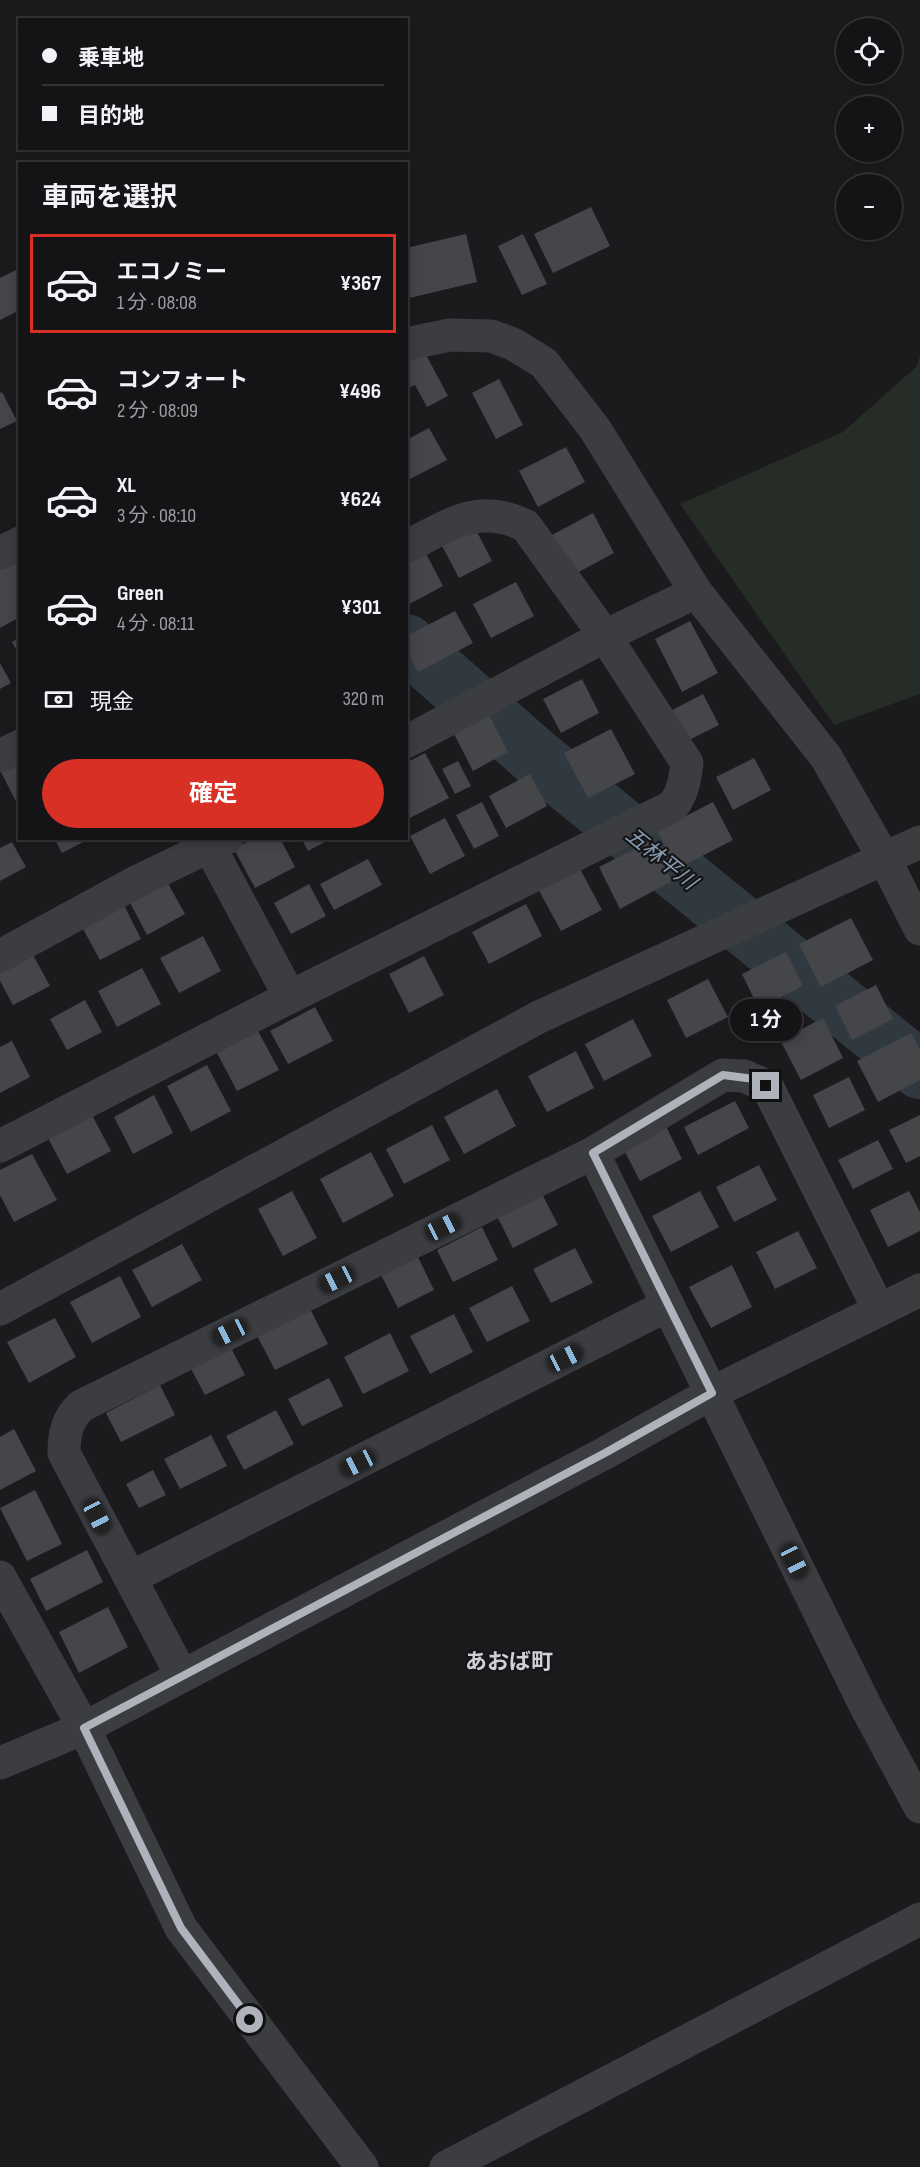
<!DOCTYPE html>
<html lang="ja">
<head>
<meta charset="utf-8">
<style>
	:root { --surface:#141416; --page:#212123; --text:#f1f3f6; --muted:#9d9ea1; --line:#333335; --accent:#d93025 }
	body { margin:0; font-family:"Sofia Sans Condensed","Noto Sans JP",sans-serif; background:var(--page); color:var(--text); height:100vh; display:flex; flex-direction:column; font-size:22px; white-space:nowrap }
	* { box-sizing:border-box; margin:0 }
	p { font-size:20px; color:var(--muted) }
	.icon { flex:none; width:33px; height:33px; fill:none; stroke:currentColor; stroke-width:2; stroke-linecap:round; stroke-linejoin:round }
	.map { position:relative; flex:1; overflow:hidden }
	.details { position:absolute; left:18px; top:162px; width:390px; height:678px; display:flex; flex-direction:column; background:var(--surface); border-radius:0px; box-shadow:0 3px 15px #0003,0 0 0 2px var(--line) }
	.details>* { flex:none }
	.guide { position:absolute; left:18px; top:18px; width:390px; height:132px; border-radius:0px; box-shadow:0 3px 15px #0003,0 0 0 2px var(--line); display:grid; align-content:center; height:132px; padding:0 24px; background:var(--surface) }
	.controls { position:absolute; left:836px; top:18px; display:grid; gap:12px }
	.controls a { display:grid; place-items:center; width:66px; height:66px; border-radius:50%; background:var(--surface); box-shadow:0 3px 15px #0003,0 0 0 2px var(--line); font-size:30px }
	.end { position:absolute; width:27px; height:27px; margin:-14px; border:8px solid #aeb2bb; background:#111; box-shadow:0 0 0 3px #111 }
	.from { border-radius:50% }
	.bubble { position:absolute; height:42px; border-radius:21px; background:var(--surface); box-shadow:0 3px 15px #0003,0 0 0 2px var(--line); font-size:20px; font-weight:700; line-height:42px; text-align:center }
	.car { position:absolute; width:18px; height:36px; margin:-18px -9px; border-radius:8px; box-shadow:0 0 4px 2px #0007; background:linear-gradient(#222 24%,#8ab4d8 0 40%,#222 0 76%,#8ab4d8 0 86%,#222 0) }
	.guide b { display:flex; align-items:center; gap:21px; height:57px; font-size:22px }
	.guide b+b { border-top:2px solid var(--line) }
	.guide i { width:15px; height:15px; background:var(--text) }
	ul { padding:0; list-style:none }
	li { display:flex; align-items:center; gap:18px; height:99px; margin:0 12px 9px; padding:0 12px; border:3px solid transparent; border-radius:0px }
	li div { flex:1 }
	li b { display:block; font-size:22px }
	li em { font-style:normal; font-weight:700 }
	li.on { border-color:var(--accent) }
	li>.icon { width:54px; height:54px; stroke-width:1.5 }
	h2 { padding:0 24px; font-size:27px; line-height:72px }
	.pay { display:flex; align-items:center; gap:15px; height:66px; padding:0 24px; font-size:22px }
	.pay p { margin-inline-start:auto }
	.button { display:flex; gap:12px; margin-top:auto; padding:12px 24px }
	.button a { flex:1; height:69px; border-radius:36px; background:var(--accent); color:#fff; font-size:24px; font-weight:700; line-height:69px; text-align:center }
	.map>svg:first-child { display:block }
</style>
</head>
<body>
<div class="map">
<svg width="920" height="2167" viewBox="0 0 920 2167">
	<rect width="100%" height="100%" fill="#1b1b1d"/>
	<path fill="#252d26" d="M920 356V694L834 725 680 504 843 432 916 367Z"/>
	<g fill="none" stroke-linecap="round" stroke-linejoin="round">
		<path stroke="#313940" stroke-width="58" d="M406 643 537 758 920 1070"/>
	</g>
	<path fill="#45464a" d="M591 207 610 246 553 273 534 234Z
		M466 234 477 282 409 298 406 285V248Z
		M523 234 547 284 522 295 498 246Z
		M20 268V310L0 320V278Z
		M424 351 448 396 427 407 415 385 406 389V360Z
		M499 379 523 425 496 439 472 393Z
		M2 392 17 421 0 429V393Z
		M429 428 447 460 410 479 406 473V440Z
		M566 447 585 482 538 507 519 471Z
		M593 513 614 553 573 575 552 535Z
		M473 524 492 561 459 578 440 542Z
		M423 548 443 586 406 606V557Z
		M20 558V617L0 628V567Z
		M516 582 534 616 491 638 473 604Z
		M455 611 473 643 418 672 406 650V636Z
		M690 621 718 673 682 692 655 639Z
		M20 637V657L12 642Z
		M0 663 11 683 0 689Z
		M582 679 599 713 561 733 543 699Z
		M703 694 719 725 679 745 663 715Z
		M489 715 508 752 473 771 454 734Z
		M611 729 635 774 588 798 564 753Z
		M425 753 449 798 406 820V763Z
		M754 758 771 790 733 810 716 777Z
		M458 761 471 786 455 794 442 769Z
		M20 762V798L15 800 1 772Z
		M530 774 547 806 506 828 489 796Z
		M482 802 499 836 474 849 456 815Z
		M713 802 733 840 677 869 657 831Z
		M445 818 465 856 430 874 410 836Z
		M54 838H91L62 853Z
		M254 838H280L295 867 255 888 234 849Z
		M301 838H332L308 851Z
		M651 841 672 881 620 909 599 867Z
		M12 842 26 867 0 881V848Z
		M368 859 382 885 334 910 320 884Z
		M578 865 602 910 561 931 537 887Z
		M165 878 185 914 147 935 127 897Z
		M309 884 326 916 291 934 274 903Z
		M526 904 542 936 489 964 472 932Z
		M124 905 141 939 100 960 82 927Z
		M851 918 873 960 821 987 799 944Z
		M203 936 221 971 179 993 160 958Z
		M786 952 803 986 759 1009 742 974Z
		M33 955 50 986 13 1005 0 981V973Z
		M424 956 444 995 409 1013 389 974Z
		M142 968 161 1004 117 1027 98 991Z
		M708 979 728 1017 686 1038 667 1000Z
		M876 985 893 1019 852 1040 835 1006Z
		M85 1000 102 1032 67 1050 50 1019Z
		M315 1007 333 1041 288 1064 270 1031Z
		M823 1018 843 1058 801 1080 780 1040Z
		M633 1019 652 1056 604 1081 585 1044Z
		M258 1031 279 1070 237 1091 217 1053Z
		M911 1033 920 1050V1080L878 1102 857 1061Z
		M12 1041 30 1077 0 1093V1047Z
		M576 1051 594 1088 547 1112 528 1076Z
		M207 1065 231 1111 191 1132 167 1086Z
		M849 1077 865 1110 829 1128 813 1095Z
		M497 1089 516 1126 464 1154 444 1117Z
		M154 1095 173 1133 133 1154 114 1117Z
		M735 1101 749 1128 698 1155 684 1127Z
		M92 1115 111 1151 67 1174 48 1138Z
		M920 1115V1156L906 1163 889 1130Z
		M432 1125 450 1160 404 1184 386 1149Z
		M666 1126 682 1159 640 1181 623 1148Z
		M878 1140 893 1169 853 1189 838 1160Z
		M371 1152 394 1196 343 1223 320 1179Z
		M32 1154 57 1200 14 1222 0 1195V1170Z
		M759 1165 777 1200 734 1222 716 1187Z
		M540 1190 558 1225 513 1248 495 1212Z
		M292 1191 317 1238 283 1256 258 1209Z
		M700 1191 719 1227 671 1252 652 1216Z
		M909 1191 920 1212V1231L888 1247 870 1210Z
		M482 1227 498 1260 453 1282 437 1250Z
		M798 1231 817 1268 775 1289 756 1252Z
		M182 1244 202 1280 152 1307 132 1270Z
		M575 1248 593 1283 551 1303 533 1269Z
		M416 1253 434 1290 398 1308 379 1271Z
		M732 1265 752 1307 711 1328 689 1287Z
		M120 1276 141 1317 92 1343 70 1302Z
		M512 1286 530 1321 487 1342 469 1308Z
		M307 1303 328 1344 275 1370 254 1330Z
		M454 1314 473 1352 430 1374 410 1336Z
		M55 1318 76 1357 29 1383 7 1342Z
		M390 1333 409 1371 363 1394 344 1357Z
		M230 1346 245 1375 205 1395 190 1367Z
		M329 1378 343 1406 302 1426 288 1399Z
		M160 1385 175 1415 121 1442 106 1413Z
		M276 1410 294 1444 244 1470 226 1436Z
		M14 1429 36 1471 0 1490V1437Z
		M211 1435 227 1466 180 1489 164 1459Z
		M153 1470 166 1495 139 1508 126 1484Z
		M35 1490 62 1544 27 1561 0 1508Z
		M87 1550 103 1582 46 1611 30 1579Z
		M108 1607 128 1647 79 1673 59 1632Z"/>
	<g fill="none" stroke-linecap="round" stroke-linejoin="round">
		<path stroke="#3c3d41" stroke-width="33" d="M406 344 450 335 491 336 513 344 544 363 595 429 696 592 826 757 885 860 920 929
			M0 553 20 543
			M406 742 605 636 696 592
			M0 756 20 746
			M205 838 290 997
			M0 956 138 881 227 838
			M0 1146 290 997 673 806C683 793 685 779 687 763L605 636 526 526C479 502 449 525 406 547
			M593 1153 866 1707 920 1807
			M0 1309 539 1017 920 842
			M0 1577 84 1728 181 1928 362 2167
			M130 1578 668 1305
			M182 1676 64 1453C64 1433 67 1420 81 1406L593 1153 723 1075 744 1076 767 1086 879 1310
			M0 1763 84 1728 605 1453 712 1393 920 1290
			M446 2167 920 1919"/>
	</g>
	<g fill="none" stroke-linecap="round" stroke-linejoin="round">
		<path stroke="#aeb2bb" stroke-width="8" d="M250 2020 181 1928 84 1728 605 1453 712 1393 593 1153 723 1075 754 1079 766 1086"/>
	</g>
	<g text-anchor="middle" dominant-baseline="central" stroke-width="4.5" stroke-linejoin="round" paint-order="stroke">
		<g font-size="21" font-style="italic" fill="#899db2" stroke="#161618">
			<text transform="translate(661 859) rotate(39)">五林平川</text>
		</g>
		<g font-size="22" font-weight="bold" fill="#cfd1d7" stroke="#161618">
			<text x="509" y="1662">あおば町</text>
		</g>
	</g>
</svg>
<div class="controls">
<a><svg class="icon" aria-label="locate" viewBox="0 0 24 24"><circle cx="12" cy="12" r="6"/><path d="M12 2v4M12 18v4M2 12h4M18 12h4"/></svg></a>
<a>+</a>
<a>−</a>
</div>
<i class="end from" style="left:250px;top:2020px"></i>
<i class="end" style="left:766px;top:1086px"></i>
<div class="bubble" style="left:730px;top:999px;width:72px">1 分</div>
<i class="car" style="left:443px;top:1227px;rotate:64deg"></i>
<i class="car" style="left:337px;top:1279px;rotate:244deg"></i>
<i class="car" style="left:230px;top:1332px;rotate:244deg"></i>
<i class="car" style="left:565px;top:1358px;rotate:63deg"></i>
<i class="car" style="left:358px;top:1463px;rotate:243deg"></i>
<i class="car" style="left:97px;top:1516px;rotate:152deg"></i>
<i class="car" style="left:794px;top:1561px;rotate:154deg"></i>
<div class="guide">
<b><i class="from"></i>乗車地</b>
<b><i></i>目的地</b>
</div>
<section class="details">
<h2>車両を選択</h2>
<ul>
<li class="on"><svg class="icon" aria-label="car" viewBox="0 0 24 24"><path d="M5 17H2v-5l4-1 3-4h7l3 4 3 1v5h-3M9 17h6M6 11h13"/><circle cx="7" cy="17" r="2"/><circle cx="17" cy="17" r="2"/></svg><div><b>エコノミー</b><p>1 分 · 08:08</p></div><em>¥367</em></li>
<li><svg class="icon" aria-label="car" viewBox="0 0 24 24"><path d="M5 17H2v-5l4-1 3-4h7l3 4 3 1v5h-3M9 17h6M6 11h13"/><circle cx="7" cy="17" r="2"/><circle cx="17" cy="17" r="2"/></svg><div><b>コンフォート</b><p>2 分 · 08:09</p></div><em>¥496</em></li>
<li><svg class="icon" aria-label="car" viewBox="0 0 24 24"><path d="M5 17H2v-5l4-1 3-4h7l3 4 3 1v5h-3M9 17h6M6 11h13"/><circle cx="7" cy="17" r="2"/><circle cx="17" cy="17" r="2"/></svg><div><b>XL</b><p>3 分 · 08:10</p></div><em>¥624</em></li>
<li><svg class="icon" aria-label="car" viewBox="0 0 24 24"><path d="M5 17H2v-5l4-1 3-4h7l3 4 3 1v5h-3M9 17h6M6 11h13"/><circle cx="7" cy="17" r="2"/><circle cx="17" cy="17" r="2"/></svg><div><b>Green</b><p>4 分 · 08:11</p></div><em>¥301</em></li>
</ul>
<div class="pay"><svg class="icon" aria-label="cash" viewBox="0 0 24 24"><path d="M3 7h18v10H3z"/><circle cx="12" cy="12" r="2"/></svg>現金<p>320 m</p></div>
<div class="button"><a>確定</a></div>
</section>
</div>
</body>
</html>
